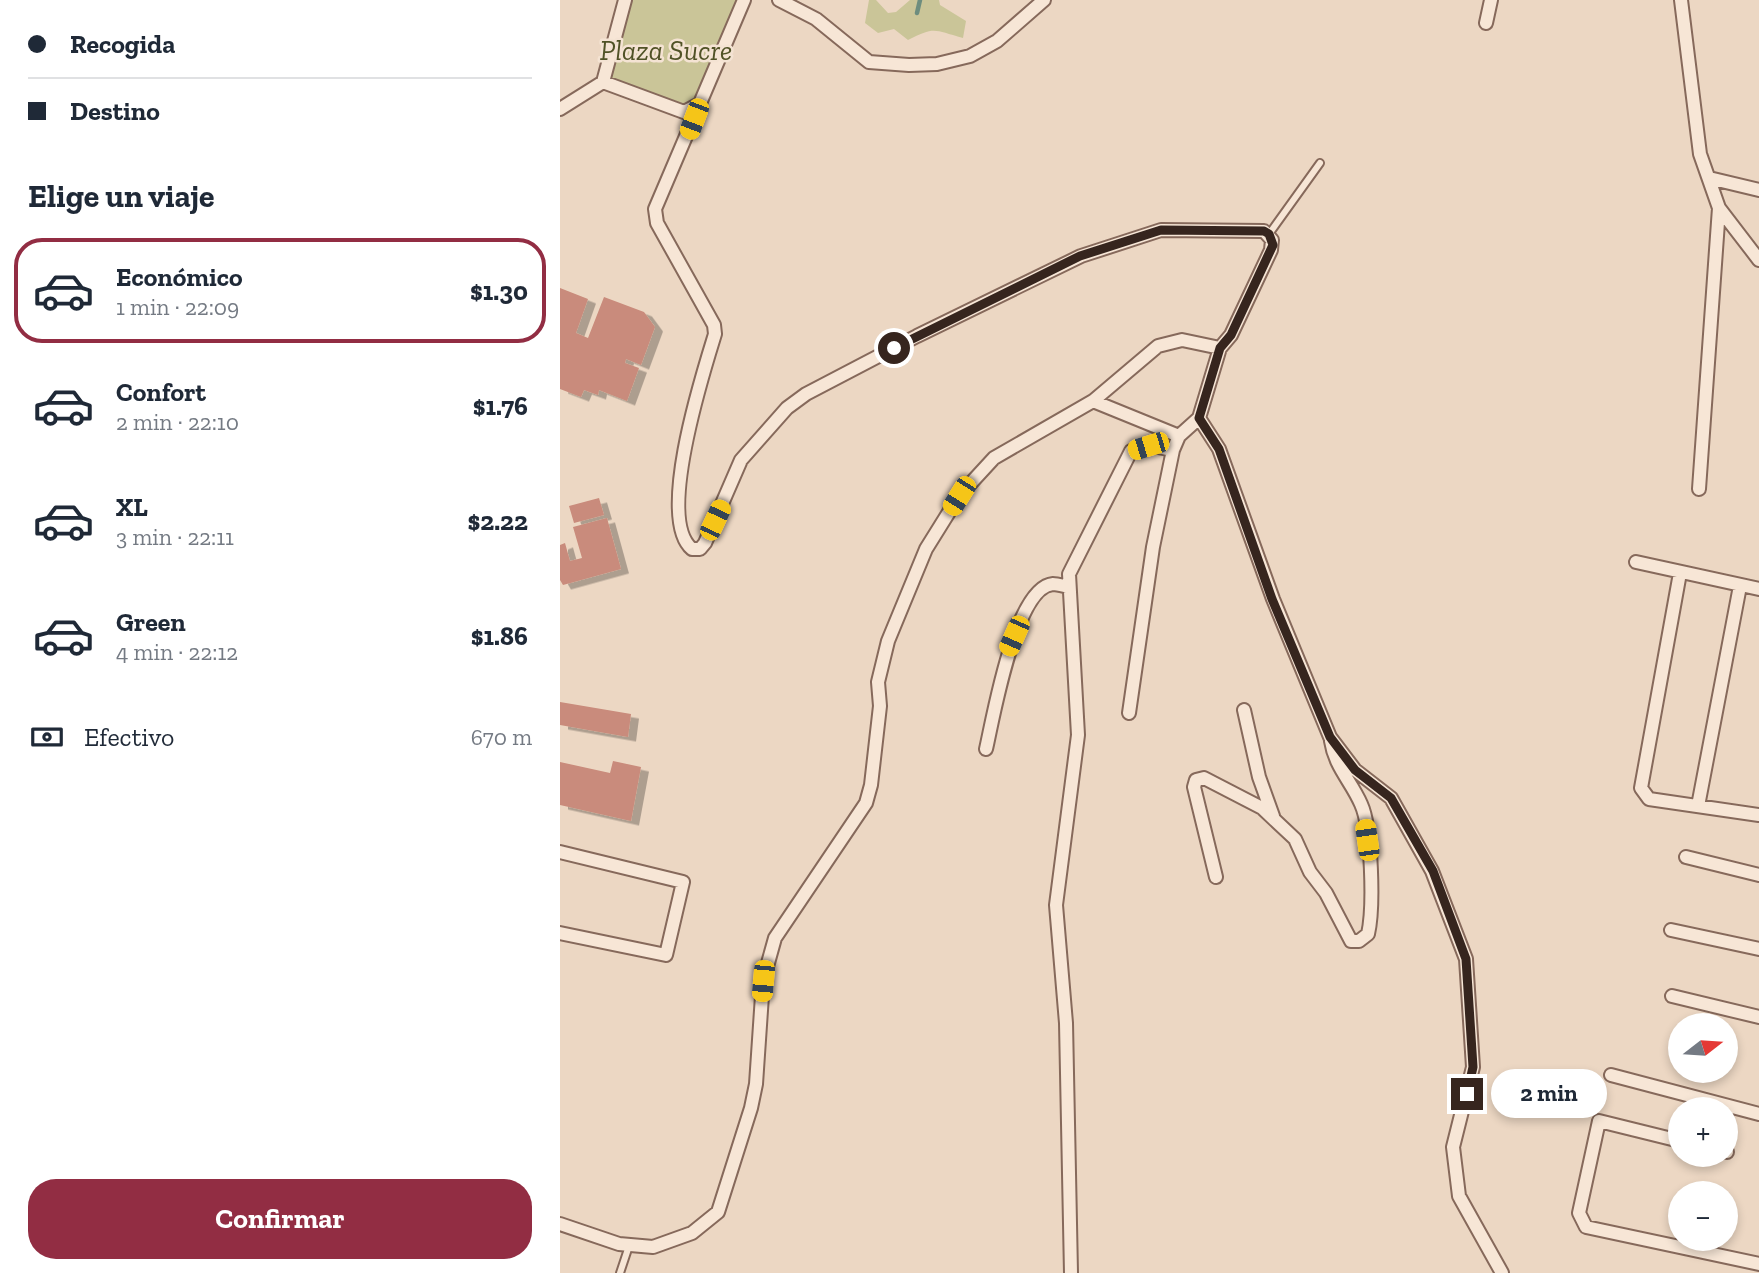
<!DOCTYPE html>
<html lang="es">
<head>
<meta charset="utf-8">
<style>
	:root { --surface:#fff; --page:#f6f6f7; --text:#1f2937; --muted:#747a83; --line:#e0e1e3; --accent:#922d43 }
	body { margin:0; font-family:"Zilla Slab",serif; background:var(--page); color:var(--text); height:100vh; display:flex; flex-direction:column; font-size:26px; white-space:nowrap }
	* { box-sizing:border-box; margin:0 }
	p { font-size:23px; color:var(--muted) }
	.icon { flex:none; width:38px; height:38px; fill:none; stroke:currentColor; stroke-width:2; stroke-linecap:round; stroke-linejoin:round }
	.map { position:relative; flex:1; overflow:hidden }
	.details { display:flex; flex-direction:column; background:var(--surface); width:560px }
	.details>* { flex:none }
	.top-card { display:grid; align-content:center; height:154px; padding:0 28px; background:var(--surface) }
	.needle { width:46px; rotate:73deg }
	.fabs { position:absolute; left:1108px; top:1013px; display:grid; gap:14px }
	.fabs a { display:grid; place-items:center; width:70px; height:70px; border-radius:50%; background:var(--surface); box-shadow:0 4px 10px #0003; font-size:35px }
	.end { position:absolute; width:32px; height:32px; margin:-16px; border:9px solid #36251e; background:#fff; box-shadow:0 0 0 4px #fff }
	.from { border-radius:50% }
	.bubble { position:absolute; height:49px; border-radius:24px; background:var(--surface); box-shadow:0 4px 10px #0003; font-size:23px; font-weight:800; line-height:49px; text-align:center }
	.car { position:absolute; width:21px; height:42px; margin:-21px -10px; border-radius:9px; box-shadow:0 0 5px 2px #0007; background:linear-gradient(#f5c518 24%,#345 0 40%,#f5c518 0 76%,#345 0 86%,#f5c518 0) }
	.top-card b { display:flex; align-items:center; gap:24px; height:66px; font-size:26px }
	.top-card b+b { border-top:2px solid var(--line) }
	.top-card i { width:18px; height:18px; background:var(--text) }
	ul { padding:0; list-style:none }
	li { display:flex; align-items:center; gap:21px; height:105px; margin:0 14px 10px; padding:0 14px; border:4px solid transparent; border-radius:28px }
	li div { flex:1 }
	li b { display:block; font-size:26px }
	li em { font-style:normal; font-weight:800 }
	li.active { border-color:var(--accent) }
	li>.icon { width:63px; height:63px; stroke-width:1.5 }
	h2 { padding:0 28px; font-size:32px; line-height:84px }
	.pay { display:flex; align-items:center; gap:18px; height:77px; padding:0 28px; font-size:26px }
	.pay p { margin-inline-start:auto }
	.primary-button { display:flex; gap:14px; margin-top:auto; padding:14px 28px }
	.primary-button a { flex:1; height:80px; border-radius:28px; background:var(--accent); color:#fff; font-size:28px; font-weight:800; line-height:80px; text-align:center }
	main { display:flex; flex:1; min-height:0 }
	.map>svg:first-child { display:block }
</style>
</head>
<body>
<main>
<section class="details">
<div class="top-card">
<b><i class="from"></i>Recogida</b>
<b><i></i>Destino</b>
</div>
<h2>Elige un viaje</h2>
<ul>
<li class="active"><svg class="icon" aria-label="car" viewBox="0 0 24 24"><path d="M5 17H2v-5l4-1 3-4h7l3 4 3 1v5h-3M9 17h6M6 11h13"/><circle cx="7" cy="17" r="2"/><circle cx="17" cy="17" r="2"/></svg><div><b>Económico</b><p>1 min · 22:09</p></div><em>$1.30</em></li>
<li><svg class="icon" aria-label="car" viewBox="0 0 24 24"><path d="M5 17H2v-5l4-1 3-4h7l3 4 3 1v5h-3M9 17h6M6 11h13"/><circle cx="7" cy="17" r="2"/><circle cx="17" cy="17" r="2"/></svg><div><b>Confort</b><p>2 min · 22:10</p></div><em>$1.76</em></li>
<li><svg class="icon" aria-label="car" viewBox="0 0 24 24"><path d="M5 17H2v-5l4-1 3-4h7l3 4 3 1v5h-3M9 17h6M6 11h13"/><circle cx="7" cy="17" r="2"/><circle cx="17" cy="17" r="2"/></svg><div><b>XL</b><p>3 min · 22:11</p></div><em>$2.22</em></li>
<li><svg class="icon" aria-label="car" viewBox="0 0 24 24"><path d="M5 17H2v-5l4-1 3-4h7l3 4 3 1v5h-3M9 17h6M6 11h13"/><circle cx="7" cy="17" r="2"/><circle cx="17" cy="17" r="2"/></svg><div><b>Green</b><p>4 min · 22:12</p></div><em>$1.86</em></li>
</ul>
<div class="pay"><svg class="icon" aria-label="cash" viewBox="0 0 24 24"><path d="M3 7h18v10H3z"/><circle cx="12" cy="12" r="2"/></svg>Efectivo<p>670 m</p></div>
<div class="primary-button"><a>Confirmar</a></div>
</section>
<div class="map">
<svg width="1199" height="1273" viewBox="0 0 1199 1273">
	<defs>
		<filter id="shadow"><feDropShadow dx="8" dy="4.5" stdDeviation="0" flood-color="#0004"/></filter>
	</defs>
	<rect width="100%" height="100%" fill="#ecd7c3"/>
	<path fill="#cac598" d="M65 0H184L133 109 43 82Z
		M309 0H316L328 13 336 12 350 0H379L380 5 406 21 403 38C374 30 375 26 348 40L334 29 318 33 305 23Z"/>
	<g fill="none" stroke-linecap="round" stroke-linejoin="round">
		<path stroke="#6d8d7e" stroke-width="4.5" d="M357 13 360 0"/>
	</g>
	<path fill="#c98b7b" filter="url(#shadow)" d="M0 288 28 299 16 333 28 338 44 297 84 312 95 327 81 365 66 359 65 363 79 368 67 401 39 390 38 395 24 390 21 397 0 389Z
		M39 498 44 515 14 523 9 506Z
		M47 518 61 569 3 585 0 580V545L5 543 10 561 22 558 13 527Z
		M0 702 71 714 68 737 0 725Z
		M53 761 81 767 71 821 0 805V762L50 773Z"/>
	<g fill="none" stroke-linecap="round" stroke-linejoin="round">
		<defs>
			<path id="lane" d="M709 234 760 163
				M60 1273 69 1246"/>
			<path id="street" d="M184 0 95 209 97 223 154 325 155 334C143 373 96 519 132 549H140L145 543 181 460 227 408 246 394 357 336 521 256 601 230 704 231 712 240 711 250 671 335 660 348 639 418 659 449 713 599 770 737 795 770 831 798 872 871 906 959 913 1067 893 1147 899 1196 942 1273
				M219 0 256 19 309 62 349 65 377 64 410 56 437 41 484 0
				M1121 0 1140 154 1159 208 1199 260
				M926 23 931 0
				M43 82 124 112 139 104
				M0 109 43 82 65 0
				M1149 178 1199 190
				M533 401 619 436
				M1139 489 1159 208
				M1076 562 1199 589
				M1120 573 1081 788 1089 799 1199 815
				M684 710 699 777 713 816
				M569 713 593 547 613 450 619 436 639 418
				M426 749C433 719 455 587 493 584 497 584 504 586 509 587
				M1138 806 1180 586
				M0 852 123 882 106 955 0 933
				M1126 857 1199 875
				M656 877 634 787 636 780 644 778 702 808 735 839 750 872 766 893 791 941H799L808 934C814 908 812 828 801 804 791 781 775 767 771 741
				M1111 930 1199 949
				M1112 996 1199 1017
				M1051 1075 1199 1114
				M1120 1141 1039 1121 1019 1213 1026 1227 1199 1264
				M1166 1151 1167 1152
				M0 1224 59 1244 93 1247 132 1233 158 1212 191 1108 196 1084 203 981 215 938 306 803 311 785 320 706 318 682 328 641 366 549 399 496 434 458 533 401 598 346 622 340 660 348
				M511 1273 506 1023 496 905 518 735 509 574 571 451 588 445 613 450"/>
		</defs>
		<use href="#lane" stroke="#86695b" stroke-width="10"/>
		<use href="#street" stroke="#86695b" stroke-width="16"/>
		<use href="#lane" stroke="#f7e6d6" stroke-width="6"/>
		<use href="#street" stroke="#f7e6d6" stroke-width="12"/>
	</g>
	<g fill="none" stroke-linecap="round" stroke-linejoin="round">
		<path stroke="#36251e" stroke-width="9" d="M334 348 520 256 601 230 704 231 709 234 713 245 671 335 660 348 639 418 659 449 712 599 770 737 795 770 831 798 873 871 906 959 913 1067 907 1094"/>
	</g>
	<g text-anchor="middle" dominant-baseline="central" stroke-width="5" stroke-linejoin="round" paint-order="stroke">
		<g font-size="28" font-style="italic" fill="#505226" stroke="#f4e3d3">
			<text x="106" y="50">Plaza Sucre</text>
		</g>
	</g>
</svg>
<div class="fabs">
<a><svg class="needle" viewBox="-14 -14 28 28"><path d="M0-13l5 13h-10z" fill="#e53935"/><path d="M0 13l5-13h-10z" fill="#747a83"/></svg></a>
<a>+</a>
<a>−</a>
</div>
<i class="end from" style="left:334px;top:348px"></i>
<i class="end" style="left:907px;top:1094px"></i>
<div class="bubble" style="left:931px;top:1069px;width:116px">2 min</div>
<i class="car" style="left:134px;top:119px;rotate:201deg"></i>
<i class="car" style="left:588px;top:446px;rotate:253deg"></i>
<i class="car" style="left:399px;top:496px;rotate:212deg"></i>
<i class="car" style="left:155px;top:520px;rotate:25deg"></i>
<i class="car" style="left:454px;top:636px;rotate:204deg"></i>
<i class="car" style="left:807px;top:840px;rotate:352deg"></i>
<i class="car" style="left:203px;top:981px;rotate:185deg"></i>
</div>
</main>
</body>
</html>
